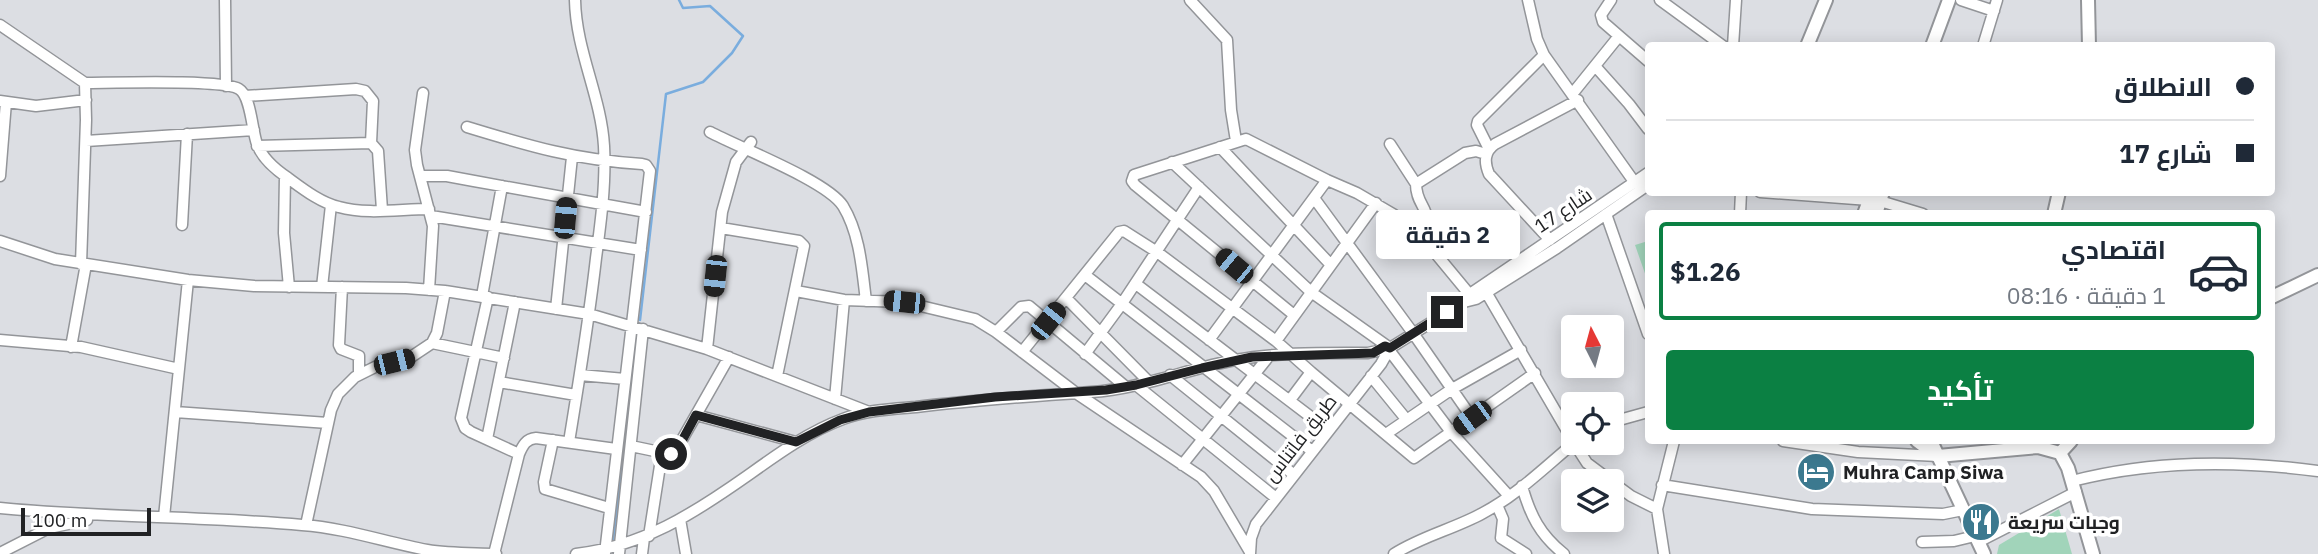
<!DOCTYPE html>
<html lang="ar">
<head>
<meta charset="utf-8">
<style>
	:root { --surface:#fff; --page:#f6f6f7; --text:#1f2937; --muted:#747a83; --line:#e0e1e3; --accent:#0b8043 }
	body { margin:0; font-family:"IBM Plex Sans",Cairo,sans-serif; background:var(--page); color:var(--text); direction:rtl; height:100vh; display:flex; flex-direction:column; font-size:26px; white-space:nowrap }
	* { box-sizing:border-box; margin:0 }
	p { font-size:23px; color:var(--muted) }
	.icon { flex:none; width:38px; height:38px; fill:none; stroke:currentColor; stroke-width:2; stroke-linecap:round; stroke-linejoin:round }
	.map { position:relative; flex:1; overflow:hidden; direction:ltr }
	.sheet { position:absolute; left:1645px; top:210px; width:630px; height:234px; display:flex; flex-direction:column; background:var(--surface); border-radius:7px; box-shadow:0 4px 18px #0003; direction:rtl }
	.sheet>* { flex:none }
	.top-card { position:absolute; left:1645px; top:42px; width:630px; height:154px; border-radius:7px; box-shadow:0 4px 18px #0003; direction:rtl; display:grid; align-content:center; height:154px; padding:0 21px; background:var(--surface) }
	.needle { width:46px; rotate:354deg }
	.buttons { position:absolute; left:1561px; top:315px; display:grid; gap:14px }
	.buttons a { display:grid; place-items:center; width:63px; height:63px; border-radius:7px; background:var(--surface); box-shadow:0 4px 18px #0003; font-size:35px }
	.scale { position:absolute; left:21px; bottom:18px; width:130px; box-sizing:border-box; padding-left:7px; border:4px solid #212224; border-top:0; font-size:19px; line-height:24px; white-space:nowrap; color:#212224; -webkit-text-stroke:5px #fff; paint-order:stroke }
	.end { position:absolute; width:32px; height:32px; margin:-16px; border:9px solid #212224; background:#fff; box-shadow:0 0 0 4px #fff }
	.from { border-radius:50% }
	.bubble { position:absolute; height:49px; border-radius:7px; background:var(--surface); box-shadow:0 4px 18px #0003; font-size:23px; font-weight:700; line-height:49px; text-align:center; direction:rtl }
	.car { position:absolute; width:21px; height:42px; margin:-21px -10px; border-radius:9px; box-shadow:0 0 5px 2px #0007; background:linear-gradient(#222 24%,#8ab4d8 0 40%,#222 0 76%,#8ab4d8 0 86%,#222 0) }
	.top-card b { display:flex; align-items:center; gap:24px; height:66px; font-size:26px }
	.top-card b+b { border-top:2px solid var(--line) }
	.top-card i { width:18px; height:18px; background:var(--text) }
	ul { padding:12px 0 0; list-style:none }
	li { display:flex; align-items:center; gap:21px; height:98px; margin:0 14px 10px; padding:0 7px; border:4px solid var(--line); border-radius:7px }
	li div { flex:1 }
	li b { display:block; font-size:26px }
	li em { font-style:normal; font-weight:700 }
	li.active { border-color:var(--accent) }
	li>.icon { width:63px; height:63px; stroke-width:1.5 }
	.primary-button { display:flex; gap:14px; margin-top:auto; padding:14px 21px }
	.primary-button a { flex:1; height:80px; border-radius:7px; background:var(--accent); color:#fff; font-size:28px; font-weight:700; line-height:80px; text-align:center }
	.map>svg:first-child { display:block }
</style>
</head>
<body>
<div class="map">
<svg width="2318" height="554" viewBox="0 0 2318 554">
	<rect width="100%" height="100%" fill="#dcdee3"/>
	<path fill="#a1d4ba" d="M1648 241V282L1635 245Z
		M2059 509 2072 554H1997L1999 545Z"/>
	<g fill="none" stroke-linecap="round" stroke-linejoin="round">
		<path stroke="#7aadde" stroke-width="2.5" d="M640 320 666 94 703 82 732 53 743 36 710 6 683 8 679 0
			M613 540 635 356"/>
		<defs>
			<path id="street" d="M225 0 226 86
				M1190 0 1227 40 1231 110 1236 141
				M1528 0 1537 39 1544 55 1635 183
				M1611 0 1601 15 1603 22 1648 61
				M1660 0 1723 46
				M1961 0 1994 11
				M0 25 85 83 86 120 81 264
				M1733 46 1736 0
				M1983 46 1997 0
				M1595 66 1629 104 1648 129
				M85 83C110 83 223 79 239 89 251 96 252 131 257 144 262 158 276 170 288 178 303 189 321 203 339 207 367 215 401 209 429 209
				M423 93 415 150 417 165 433 226 429 290
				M1573 93 1619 36
				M245 96 356 89 365 91 373 101 371 143
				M0 101 36 106 86 100
				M467 127C529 146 576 160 642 164L646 165 650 171 605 553
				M710 132C740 148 827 181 843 206 860 234 862 269 866 301
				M86 141 254 130
				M1390 144 1416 184
				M257 146 371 143 378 151 382 210
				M1220 147 1331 265
				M1489 149 1477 125 1478 121 1544 55
				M1172 162 1311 292 1390 348
				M0 176 6 102
				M285 176 284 233 289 287
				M420 176H447L474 181 646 212
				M1760 192 1869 200
				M1314 198 1413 333 1472 418
				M1880 201 1923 214
				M1606 214 1648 334
				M1740 214 1741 192
				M431 216 641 250
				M182 225 187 134
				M721 228 799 241 804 246 777 376
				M1422 239C1436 208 1416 209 1416 184L1465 153 1476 151 1486 154
				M1550 240 1489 174C1484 162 1484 152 1495 144L1578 100
				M0 241 55 259 188 280 254 286 406 288 445 291 589 314 707 349 869 412
				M1085 275 1312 451
				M1136 284 1328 430
				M322 287 331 205
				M342 287 339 345 341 349 359 356V374
				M796 291 844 300 904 302 975 319 996 332 1076 393 1201 477 1214 491 1250 552
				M1486 292 1573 441
				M482 296 502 186
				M488 297 461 418 465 428 471 432 519 454
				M1066 298 1149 382
				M1464 302 1476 299 1557 248 1648 185
				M556 309 572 157
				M1294 315 1135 185 1132 181 1134 175 1246 139 1327 180 1357 193 1393 214 1427 243 1470 295
				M996 332 1021 307 1029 306 1126 387
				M0 340 81 347 179 369
				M1209 340 1327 180
				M1276 341 1376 203
				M432 343 504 358
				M71 347 86 264
				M707 349 722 212 736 162 751 142
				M1389 350 1451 432 1509 496
				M1022 352 1119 232 1124 231 1157 252 1276 341 1311 372 1290 400
				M1085 354 1121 305 1199 187
				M1311 372 1414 458 1535 373
				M580 375 625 379
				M1170 375 1293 474
				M1371 376 1406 419
				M499 382 576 395
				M1136 385 1276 498
				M835 399 844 300
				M175 412 328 423
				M696 415 796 442
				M1612 422 1648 412
				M1386 434 1452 389 1521 350
				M487 439 515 302
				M553 440 544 482 545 489 609 508
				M1783 441 1858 452 1938 456
				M569 442C579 381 589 320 596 258 601 221 606 183 604 146 601 96 576 51 575 0
				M1574 443 1587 463 1611 481
				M631 446 669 454 675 452 729 357
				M1182 465 1269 356
				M2072 481C2154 460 2235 460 2318 471
				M1612 482 1631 496 1657 509
				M1662 485 1812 509 1943 514 1963 510
				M1522 486C1530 515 1540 535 1564 554
				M1497 505 1503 519 1501 538 1526 554
				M0 508C101 518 201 516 302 525 345 528 385 542 427 550 450 554 473 553 496 554
				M164 517 188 280
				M680 519 686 554
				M306 525 331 410 338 394 355 377 377 366 411 357 432 343 437 333 445 291
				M649 536 662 453
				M1922 542 1954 541 1975 536
				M1978 542 2076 492
				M0 553 49 528 87 520
				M494 554 519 454C523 445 526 439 536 438L616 449
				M576 554C643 546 693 514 747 476 778 454 808 432 843 419 866 410 892 409 916 407 974 400 1032 396 1091 392 1140 389 1187 369 1235 360 1278 352 1324 353 1368 353L1377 351 1385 346
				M619 554 643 329
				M642 554 644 538
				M1250 554 1251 538 1256 524 1381 364 1390 348 1464 302 1473 292 1648 173
				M1394 554C1422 536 1454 529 1483 513 1517 495 1545 467 1574 443
				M1664 554 1657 509 1674 441"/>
			<path id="secondary" d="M2088 0 2089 46
				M1807 46 1826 0
				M1932 46 1949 0
				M1864 214 1872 192
				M1876 214 1883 192
				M2054 214 2059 192
				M2272 297 2318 275
				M1917 441 1937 456
				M1931 441 1984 554
				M2060 453 2071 441
				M1938 456 2038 447 2060 453 2068 468 2093 554"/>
		</defs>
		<use href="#street" stroke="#939599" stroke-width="13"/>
		<use href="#secondary" stroke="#939599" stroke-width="16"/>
		<use href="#street" stroke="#fff" stroke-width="10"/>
		<use href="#secondary" stroke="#fff" stroke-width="12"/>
	</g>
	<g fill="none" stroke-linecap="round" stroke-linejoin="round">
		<path stroke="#212224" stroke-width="9" d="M671 454 677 450 696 415 796 442 840 420 869 412 995 397 1106 390 1136 385 1202 368 1252 357 1373 353 1385 346 1390 348 1447 312"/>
	</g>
	<defs>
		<symbol id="hotel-disc" viewBox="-11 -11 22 22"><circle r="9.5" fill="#3c798f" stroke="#fff"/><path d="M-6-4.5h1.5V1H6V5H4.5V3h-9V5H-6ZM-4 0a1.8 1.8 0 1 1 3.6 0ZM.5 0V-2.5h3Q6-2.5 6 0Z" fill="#fff"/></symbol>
		<symbol id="restaurant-disc" viewBox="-11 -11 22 22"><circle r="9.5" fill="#3c798f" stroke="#fff"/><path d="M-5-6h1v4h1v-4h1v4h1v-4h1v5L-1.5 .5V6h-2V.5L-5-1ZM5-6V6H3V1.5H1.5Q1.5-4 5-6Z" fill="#fff"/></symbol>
	</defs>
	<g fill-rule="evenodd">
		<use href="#hotel-disc" x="1794" y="450" width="44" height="44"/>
		<use href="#restaurant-disc" x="1959" y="500" width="44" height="44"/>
	</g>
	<g text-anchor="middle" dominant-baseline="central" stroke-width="7" stroke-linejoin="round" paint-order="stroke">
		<g font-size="19" fill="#212224" stroke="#fff">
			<text transform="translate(1563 210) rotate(-34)">شارع 17</text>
			<text transform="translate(1300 438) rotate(-52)">طريق فاتناس</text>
		</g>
		<g font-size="19" font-weight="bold" fill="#212224" stroke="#fff" text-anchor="start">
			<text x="1843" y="472">Muhra Camp Siwa</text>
			<text x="2008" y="522">وجبات سريعة</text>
		</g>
	</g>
</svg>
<div class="buttons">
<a><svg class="needle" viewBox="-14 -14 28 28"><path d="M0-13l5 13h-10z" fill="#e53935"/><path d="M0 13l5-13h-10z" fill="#747a83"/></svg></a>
<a><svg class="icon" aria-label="locate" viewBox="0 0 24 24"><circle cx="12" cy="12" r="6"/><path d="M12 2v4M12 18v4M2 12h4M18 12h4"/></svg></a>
<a><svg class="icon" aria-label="layers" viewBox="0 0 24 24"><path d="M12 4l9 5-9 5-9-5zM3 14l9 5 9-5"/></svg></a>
</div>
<div class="scale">100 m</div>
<i class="end from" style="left:671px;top:454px"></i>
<i class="end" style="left:1447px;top:312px"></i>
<div class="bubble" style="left:1376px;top:210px;width:144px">2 دقيقة</div>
<i class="car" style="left:565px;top:218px;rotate:5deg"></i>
<i class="car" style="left:1234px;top:266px;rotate:310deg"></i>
<i class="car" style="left:715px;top:276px;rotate:186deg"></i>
<i class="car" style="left:904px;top:302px;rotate:276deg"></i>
<i class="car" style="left:1048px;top:321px;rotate:39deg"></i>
<i class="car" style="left:394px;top:362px;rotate:76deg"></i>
<i class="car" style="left:1472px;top:418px;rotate:234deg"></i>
<div class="top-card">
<b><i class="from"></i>الانطلاق</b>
<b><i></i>شارع 17</b>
</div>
<section class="sheet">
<ul>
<li class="active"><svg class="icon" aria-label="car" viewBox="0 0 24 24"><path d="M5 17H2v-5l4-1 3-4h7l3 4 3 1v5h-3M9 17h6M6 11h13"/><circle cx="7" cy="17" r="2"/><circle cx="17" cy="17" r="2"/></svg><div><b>اقتصادي</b><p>1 دقيقة · 08:16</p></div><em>$1.26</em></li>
</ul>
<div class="primary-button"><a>تأكيد</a></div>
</section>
</div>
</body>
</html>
